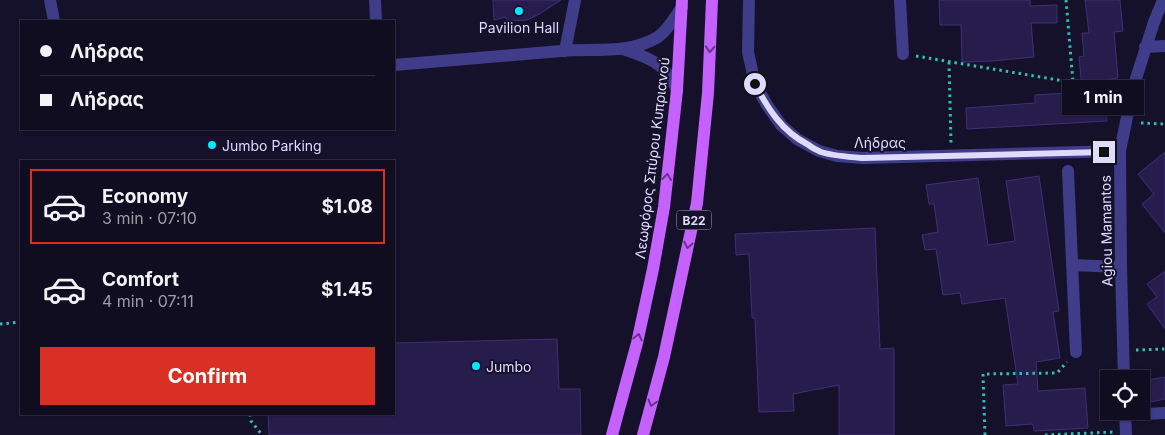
<!DOCTYPE html>
<html lang="en">
<head>
<meta charset="utf-8">
<style>
	:root { --surface:#100d20; --page:#191629; --text:#f1f3f6; --muted:#9c9ca5; --line:#302d3e; --accent:#d93025 }
	body { margin:0; font-family:Inter,sans-serif; background:var(--page); color:var(--text); height:100vh; display:flex; flex-direction:column; font-size:19px; white-space:nowrap }
	* { box-sizing:border-box; margin:0 }
	p { font-size:16px; color:var(--muted) }
	.icon { flex:none; width:28px; height:28px; fill:none; stroke:currentColor; stroke-width:2; stroke-linecap:round; stroke-linejoin:round }
	.map { position:relative; flex:1; overflow:hidden }
	.panel { position:absolute; left:20px; top:160px; width:375px; height:255px; display:flex; flex-direction:column; background:var(--surface); border-radius:0px; box-shadow:0 1px 4px #0004,0 0 0 1px var(--line) }
	.panel>* { flex:none }
	.top-card { position:absolute; left:20px; top:20px; width:375px; height:110px; border-radius:0px; box-shadow:0 1px 4px #0004,0 0 0 1px var(--line); display:grid; align-content:center; height:110px; padding:0 20px; background:var(--surface) }
	.controls { position:absolute; left:1100px; top:370px; display:grid; gap:10px }
	.controls a { display:grid; place-items:center; width:50px; height:50px; border-radius:0px; background:var(--surface); box-shadow:0 1px 4px #0004,0 0 0 1px var(--line); font-size:25px }
	.end { position:absolute; width:22px; height:22px; margin:-11px; border:6px solid #dfdbff; background:#111; box-shadow:0 0 0 2px #111 }
	.from { border-radius:50% }
	.bubble { position:absolute; height:35px; border-radius:0px; background:var(--surface); box-shadow:0 1px 4px #0004,0 0 0 1px var(--line); font-size:16px; font-weight:700; line-height:35px; text-align:center }
	.top-card b { display:flex; align-items:center; gap:18px; height:48px; font-size:19px }
	.top-card b+b { border-top:1px solid var(--line) }
	.top-card i { width:12px; height:12px; background:var(--text) }
	ul { padding:9px 0 0; list-style:none }
	li { display:flex; align-items:center; gap:15px; height:75px; margin:0 10px 8px; padding:0 10px; border:2px solid transparent; border-radius:0px }
	li div { flex:1 }
	li b { display:block; font-size:19px }
	li em { font-style:normal; font-weight:700 }
	li.current { border-color:var(--accent) }
	li>.icon { width:45px; height:45px; stroke-width:1.5 }
	.cta { display:flex; gap:10px; margin-top:auto; padding:10px 20px }
	.cta a { flex:1; height:58px; border-radius:0px; background:var(--accent); color:#fff; font-size:20px; font-weight:700; line-height:58px; text-align:center }
	.map>svg:first-child { display:block }
</style>
</head>
<body>
<div class="map">
<svg width="1165" height="435" viewBox="0 0 1165 435">
	<rect width="100%" height="100%" fill="#16112b"/>
	<path fill="#271d4c" stroke="#3e2f78" d="M493 0H561L541 13 527 20 507 21 506 17 494 20Z
		M939 0H1030V6L1057 5V23H1031L1034 57 992 61 962 62 961 25H940Z
		M1085 0H1120L1123 31 1114 32 1118 78 1104 80 1107 121 967 129 966 108 1035 103V95L1067 93V89L1082 88 1079 57 1084 56 1082 33H1089Z
		M1165 152V233L1142 204 1154 194 1138 174Z
		M1039 176 1059 311 1053 312 1060 358 1036 362 1038 391 1085 388 1088 428 1034 431 1033 424 1006 426 1003 385 1018 384 1005 298 962 304 960 293 943 295 936 249 925 250 922 235 938 232 934 204H929L926 185 978 178 988 245 1015 241 1006 181Z
		M875 228 880 349 894 348V435H839V385L793 394 794 411 759 412 755 318H752L749 254 736 255 735 234Z
		M1165 271V329L1147 304 1157 297 1147 284Z
		M557 339 559 389H580L581 435H269L268 414H394V343Z
		M1165 377V399L1150 402 1147 380Z"/>
	<g fill="none" stroke-linecap="round" stroke-linejoin="round">
		<path stroke="#30beb6" stroke-width="3" stroke-dasharray="2.5 4" stroke-linecap="butt" d="M1066 0 1073 82
			M916 56 1070 82 1120 86
			M949 62 951 143
			M1141 123 1165 124
			M0 324 21 322
			M1136 350 1165 349
			M250 414 251 421 262 435
			M985 435 983 374 1057 373 1067 362
			M1045 435 1113 432"/>
		<path stroke="#3f3c8a" stroke-width="12" d="M50 0 54 21
			M375 0 376 21
			M749 0 748 52 755 84 767 105 781 125 797 139 819 151 837 156 863 158 1120 151
			M900 0 903 54
			M1145 47 1165 46
			M623 49C639 55 655 59 666 72 671 77 674 84 677 90
			M565 51 575 0
			M394 65C450 60 505 56 561 51 594 48 628 55 658 37 668 30 675 17 682 7
			M1068 171 1076 352
			M1072 265 1121 267
			M1124 379 1121 267 1120 151 1133 88 1154 22 1163 0
			M1125 411 1126 435
			M1125 415 1165 413"/>
		<path stroke="#c562ff" stroke-width="12" d="M612 435 637 343 653 269 664 207 677 90 682 0
			M643 435 664 357 697 203 708 93 712 0"/>
	</g>
	<defs><path id="oneway-chevron" d="M-2-3.5L2.5 0L-2 3.5" fill="none" stroke-width="1.6" stroke-linecap="round" stroke-linejoin="round" transform="scale(1.25)"/></defs>
	<g stroke="#65358a">
		<use href="#oneway-chevron" transform="translate(710 49) rotate(93)"/>
		<use href="#oneway-chevron" transform="translate(667 177) rotate(-83)"/>
		<use href="#oneway-chevron" transform="translate(688 245) rotate(102)"/>
		<use href="#oneway-chevron" transform="translate(638 337) rotate(-77)"/>
		<use href="#oneway-chevron" transform="translate(652 403) rotate(105)"/>
	</g>
	<g fill="none" stroke-linecap="round" stroke-linejoin="round">
		<path stroke="#dfdbff" stroke-width="6" d="M755 84C768 109 782 131 807 144 811 147 816 150 821 152 834 156 848 157 862 158L1104 152"/>
	</g>
	<g fill="#07e6ff" stroke="#16112b" stroke-width="2">
		<circle cx="519" cy="11" r="5"/>
		<circle cx="212" cy="145" r="5"/>
		<circle cx="476" cy="366" r="5"/>
	</g>
	<g text-anchor="middle" dominant-baseline="central" stroke-width="4" stroke-linejoin="round" paint-order="stroke">
		<rect fill="#16112b" stroke="#a39ebf" stroke-width="1" x="676.5" y="210.5" width="35" height="19" rx="4"/>
		<g font-size="12" font-weight="bold" fill="#dfdbff">
			<text x="694" y="220">B22</text>
		</g>
		<g font-size="14" fill="#dfdbff" stroke="#16112b" text-anchor="start">
			<text x="519" y="27" text-anchor="middle">Pavilion Hall</text>
			<text x="222" y="145">Jumbo Parking</text>
			<text x="486" y="366">Jumbo</text>
		</g>
		<g font-size="14" fill="#dfdbff" stroke="#16112b">
			<text x="880" y="142">Λήδρας</text>
			<text transform="translate(652 158) rotate(-83)">Λεωφόρος Σπύρου Κυπριανού</text>
			<text transform="translate(1106 231) rotate(-91)">Agiou Mamantos</text>
		</g>
	</g>
</svg>
<div class="controls">
<a><svg class="icon" aria-label="locate" viewBox="0 0 24 24"><circle cx="12" cy="12" r="6"/><path d="M12 2v4M12 18v4M2 12h4M18 12h4"/></svg></a>
</div>
<i class="end from" style="left:755px;top:84px"></i>
<i class="end" style="left:1104px;top:152px"></i>
<div class="bubble" style="left:1062px;top:80px;width:82px">1 min</div>
<div class="top-card">
<b><i class="from"></i>Λήδρας</b>
<b><i></i>Λήδρας</b>
</div>
<section class="panel">
<ul>
<li class="current"><svg class="icon" aria-label="car" viewBox="0 0 24 24"><path d="M5 17H2v-5l4-1 3-4h7l3 4 3 1v5h-3M9 17h6M6 11h13"/><circle cx="7" cy="17" r="2"/><circle cx="17" cy="17" r="2"/></svg><div><b>Economy</b><p>3 min · 07:10</p></div><em>$1.08</em></li>
<li><svg class="icon" aria-label="car" viewBox="0 0 24 24"><path d="M5 17H2v-5l4-1 3-4h7l3 4 3 1v5h-3M9 17h6M6 11h13"/><circle cx="7" cy="17" r="2"/><circle cx="17" cy="17" r="2"/></svg><div><b>Comfort</b><p>4 min · 07:11</p></div><em>$1.45</em></li>
</ul>
<div class="cta"><a>Confirm</a></div>
</section>
</div>
</body>
</html>
